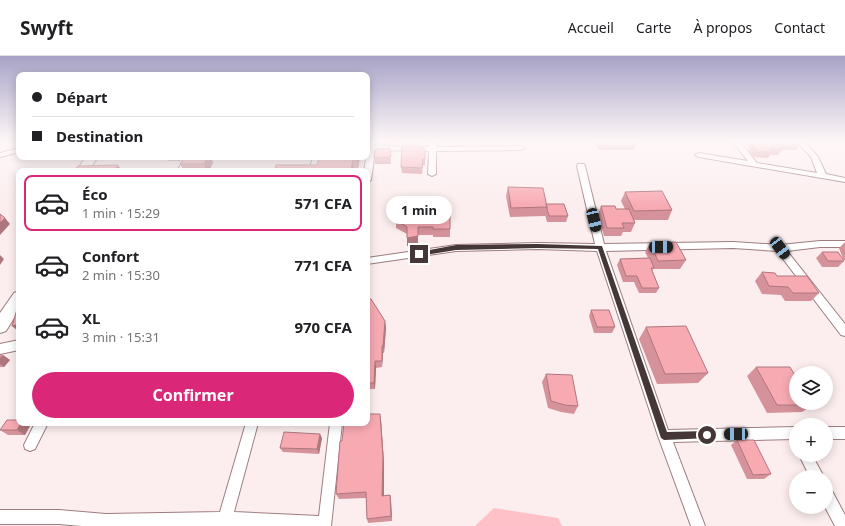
<!DOCTYPE html>
<html lang="fr">
<head>
<meta charset="utf-8">
<style>
	:root { --surface:#fff; --page:#f6f6f6; --text:#202124; --muted:#757577; --line:#e0e0e0; --accent:#db2777 }
	body { margin:0; font-family:"Noto Sans",sans-serif; background:var(--page); color:var(--text); height:100vh; display:flex; flex-direction:column; font-size:15px; white-space:nowrap }
	* { box-sizing:border-box; margin:0 }
	p { font-size:13px; color:var(--muted) }
	.icon { flex:none; width:22px; height:22px; fill:none; stroke:currentColor; stroke-width:2; stroke-linecap:round; stroke-linejoin:round }
	.map { position:relative; flex:1; overflow:hidden }
	.panel { position:absolute; left:16px; top:112px; width:354px; height:258px; display:flex; flex-direction:column; background:var(--surface); border-radius:8px; box-shadow:0 2px 10px #0003 }
	.panel>* { flex:none }
	.banner { position:absolute; left:16px; top:16px; width:354px; height:88px; border-radius:8px; box-shadow:0 2px 10px #0003; display:grid; align-content:center; height:88px; padding:0 16px; background:var(--surface) }
	.fabs { position:absolute; left:789px; top:310px; display:grid; gap:8px }
	.fabs a { display:grid; place-items:center; width:44px; height:44px; border-radius:50%; background:var(--surface); box-shadow:0 2px 10px #0003; font-size:20px }
	.end { position:absolute; width:18px; height:18px; margin:-9px; border:5px solid #453738; background:#fff; box-shadow:0 0 0 2px #fff }
	.from { border-radius:50% }
	.bubble { position:absolute; height:28px; border-radius:14px; background:var(--surface); box-shadow:0 2px 10px #0003; font-size:13px; font-weight:700; line-height:28px; text-align:center }
	.car { position:absolute; width:12px; height:24px; margin:-12px -6px; border-radius:5px; box-shadow:0 0 3px 1px #0007; background:linear-gradient(#222 24%,#8ab4d8 0 40%,#222 0 76%,#8ab4d8 0 86%,#222 0) }
	.banner b { display:flex; align-items:center; gap:14px; height:38px; font-size:15px }
	.banner b+b { border-top:1px solid var(--line) }
	.banner i { width:10px; height:10px; background:var(--text) }
	ul { padding:7px 0 0; list-style:none }
	li { display:flex; align-items:center; gap:12px; height:56px; margin:0 8px 6px; padding:0 8px; border:2px solid transparent; border-radius:8px }
	li div { flex:1 }
	li b { display:block; font-size:15px }
	li em { font-style:normal; font-weight:700 }
	li.active { border-color:var(--accent) }
	li>.icon { width:36px; height:36px; stroke-width:1.5 }
	.button { display:flex; gap:8px; margin-top:auto; padding:8px 16px }
	.button a { flex:1; height:46px; border-radius:24px; background:var(--accent); color:#fff; font-size:16px; font-weight:700; line-height:46px; text-align:center }
	header { display:flex; align-items:center; gap:24px; box-sizing:border-box; height:56px; padding:0 20px; background:var(--surface); border-bottom:1px solid var(--line) }
	header strong { font-size:19px }
	nav { display:flex; gap:22px; margin-inline-start:auto; font-size:14px }
	.map>svg:first-child { display:block }
</style>
</head>
<body>
<header>
<strong>Swyft</strong>
<nav><a>Accueil</a><a>Carte</a><a>À propos</a><a>Contact</a></nav>
</header>
<div class="map">
<svg width="845" height="470" viewBox="0 0 845 470">
	<rect width="100%" height="100%" fill="#fceeef"/>
	<path fill="#fdc1c7" d="M494 452 558 462 562 470H475Z"/>
	<g fill="none" stroke-linecap="round" stroke-linejoin="round">
		<defs>
			<path id="street" d="M369 85H375V90L429 91 430 85H436L437 91 521 90 525 92 521 94 436 95V118L432 120 428 118 429 95 375 94 371 124 367 126V115H364Z
				M732 85H739L757 107 817 117 811 101 796 85H804L818 101 826 118 845 122V126L699 101 695 99 699 97 748 105Z
				M19 92V96L0 101V97Z
				M185 101H193L185 115H177Z
				M313 101H321L317 115H309Z
				M578 108H584L585 110 604 188 733 186 780 189 820 185H845V191H820L787 195 845 268V280L841 279 777 195 733 192 606 195 668 374 796 371V383L673 386 705 470H691L658 380 597 195 538 193 456 195 367 208V202L456 189 538 187 595 188 577 110Z
				M19 284V294L0 298V288Z
				M35 367H48L35 393 30 395 25 393 24 389Z
				M246 367H258L234 456 319 460 330 367H342L331 470H82L59 468H0V454H59L106 458 220 456Z
				M826 371H845V383H826Z
				M799 399H812L824 421H810Z
				M826 431 831 433 845 459V470H835L825 451Z"/>
			<path id="secondary" d="M86 101H98L88 115H76Z
				M19 235V254L6 275 0 277V257L14 237Z"/>
		</defs>
		<use href="#street" stroke="#9d7d80" stroke-width="2"/>
		<use href="#secondary" stroke="#9d7d80" stroke-width="2"/>
		<use href="#street" fill="#fff" fill-rule="evenodd"/>
		<use href="#secondary" fill="#fff" fill-rule="evenodd"/>
	</g>
	<path fill="#d5929a" d="M377 85H390V89H383L378 86Z
		M403 85H423L415 89H403Z
		M595 85H638L634 94H599Z
		M749 85H797L800 88 796 94H782L778 99H770L768 102 754 101 748 94 749 92 747 89Z
		M390 92 391 108H375L374 102Z
		M425 93V109H423L422 118 402 117 401 111Z
		M165 101H182L180 105H168Z
		M185 101H211L213 107 209 115H184L180 108Z
		M360 101 358 112 317 109 321 102Z
		M508 131 546 148 568 160 566 166H547L545 159V160L510 161 506 140Z
		M625 136 672 154 668 164H634L635 167 631 176H623L621 180H604L598 158 601 150 616 153H625L621 145Z
		M396 164 450 173V181H433V179H418V187L407 190V178L396 172Z
		M845 186V204L843 203 839 192Z
		M650 187 686 204 680 213H653L652 215 659 232 656 237H639L634 226H623L617 209 620 203 648 202 645 196Z
		M822 196 844 205 838 211H822L816 202Z
		M762 216 777 220 819 237 811 245H785L781 239 762 238 755 225Z
		M367 243 385 265 386 272 384 297H383L382 311 376 312 375 333H367Z
		M591 254 615 271 612 277H594L589 260Z
		M646 271 708 317 698 327 657 328 639 283Z
		M0 299H3L10 304 4 311H0Z
		M756 311 813 349 802 356 767 357 747 320Z
		M546 318 578 350 574 358 561 356 548 352 542 326Z
		M381 364 384 407V440L390 439 391 444 392 465 368 467 367 463 366 442 339 443 336 438 342 385Z
		M19 367H29L31 368 25 379H8L0 374Z
		M322 382 319 398 283 396 280 392Z
		M737 384 771 418 764 423H747L731 389Z"/>
	<path fill="#ae777d" d="M415 85H423L415 89Z
		M178 101H182L180 105Z
		M208 101H211L213 107 209 115H207L204 108Z
		M358 101H360L358 112 357 104Z
		M353 104 354 112 353 115H351Z
		M118 109 122 115H114Z
		M5 162 10 168 0 179V167Z
		M418 171V187L407 190V182Z
		M0 199 4 203 0 209Z
		M385 265 386 272 384 297 383 290Z
		M19 268V275H18L12 270Z
		M382 290 383 297 382 311Z
		M3 299 10 304 4 311 0 308V302Z
		M375 305 376 312 375 333 374 327Z
		M380 358 381 364 384 407V445L382 440Z
		M21 367H29L31 368 25 379 17 374Z
		M320 378 322 382 319 398 317 393Z
		M390 439 391 444 392 465 391 460Z"/>
	<path fill="#f8aab3" stroke="#ae777d" d="M751 85H775L782 93H770L772 96H758L752 88H754Z
		M778 85H797L800 88H781Z
		M402 90H421L425 93V103H423L422 112 401 111Z
		M390 92 391 101 374 102 375 93Z
		M185 101H208L204 108H180Z
		M321 101H358L357 104H353L351 115H275L276 109H317L319 102H321Z
		M118 109 114 115H74L78 110Z
		M508 131 543 132 547 151 511 152Z
		M662 135 672 154 634 155 625 136Z
		M546 148H564L568 160H549L547 153V151Z
		M433 149 450 150V173H433V171H418V180L407 182V171L396 164 408 154 433 156Z
		M601 150H615L616 153H629L635 167H622L624 172H607Z
		M0 158 5 162 0 167Z
		M676 186 686 204 658 205 650 187Z
		M822 196H838L844 205H828Z
		M650 202 654 212H651L659 232H642L637 220H626L620 203Z
		M762 216 775 217 777 220H807L819 237H793L788 231 769 230Z
		M367 243H371L385 265 383 290H382V305H375L374 327H367Z
		M19 249V268L12 270 18 250Z
		M591 254H609L615 271H597Z
		M686 270 708 317 665 318 646 271Z
		M756 311H790L796 321V347H812L813 349H777Z
		M546 318 572 319 578 350 565 349 551 345Z
		M367 358H380L383 401 382 440 390 439 391 460 367 463 366 436 336 438 340 385H342L344 367H367Z
		M7 364H19V367H21L17 374H0Z
		M284 376 320 378 317 393 280 392Z
		M737 384H754L771 418 753 419Z"/>
	<linearGradient id="sky" x2="0" y2="1"><stop stop-color="#a8a3c7"/><stop offset="0.57" stop-color="#fef7f8"/><stop offset="1" stop-color="#fef7f8" stop-opacity="0"/></linearGradient>
	<rect width="845" height="150" fill="url(#sky)"/>
	<path fill="#453738" d="M538 188 602 190 667 376 707 375 710 376 711 379 710 382 664 384 661 382 598 193 538 192 456 194 419 200 416 198 419 196 456 189Z"/>
</svg>
<div class="fabs">
<a><svg class="icon" aria-label="layers" viewBox="0 0 24 24"><path d="M12 4l9 5-9 5-9-5zM3 14l9 5 9-5"/></svg></a>
<a>+</a>
<a>−</a>
</div>
<i class="end from" style="left:707px;top:379px"></i>
<i class="end" style="left:419px;top:198px"></i>
<div class="bubble" style="left:386px;top:140px;width:66px">1 min</div>
<i class="car" style="left:594px;top:164px;rotate:167deg"></i>
<i class="car" style="left:661px;top:191px;rotate:89deg"></i>
<i class="car" style="left:780px;top:192px;rotate:143deg"></i>
<i class="car" style="left:736px;top:378px;rotate:269deg"></i>
<div class="banner">
<b><i class="from"></i>Départ</b>
<b><i></i>Destination</b>
</div>
<section class="panel">
<ul>
<li class="active"><svg class="icon" aria-label="car" viewBox="0 0 24 24"><path d="M5 17H2v-5l4-1 3-4h7l3 4 3 1v5h-3M9 17h6M6 11h13"/><circle cx="7" cy="17" r="2"/><circle cx="17" cy="17" r="2"/></svg><div><b>Éco</b><p>1 min · 15:29</p></div><em>571 CFA</em></li>
<li><svg class="icon" aria-label="car" viewBox="0 0 24 24"><path d="M5 17H2v-5l4-1 3-4h7l3 4 3 1v5h-3M9 17h6M6 11h13"/><circle cx="7" cy="17" r="2"/><circle cx="17" cy="17" r="2"/></svg><div><b>Confort</b><p>2 min · 15:30</p></div><em>771 CFA</em></li>
<li><svg class="icon" aria-label="car" viewBox="0 0 24 24"><path d="M5 17H2v-5l4-1 3-4h7l3 4 3 1v5h-3M9 17h6M6 11h13"/><circle cx="7" cy="17" r="2"/><circle cx="17" cy="17" r="2"/></svg><div><b>XL</b><p>3 min · 15:31</p></div><em>970 CFA</em></li>
</ul>
<div class="button"><a>Confirmer</a></div>
</section>
</div>
</body>
</html>
